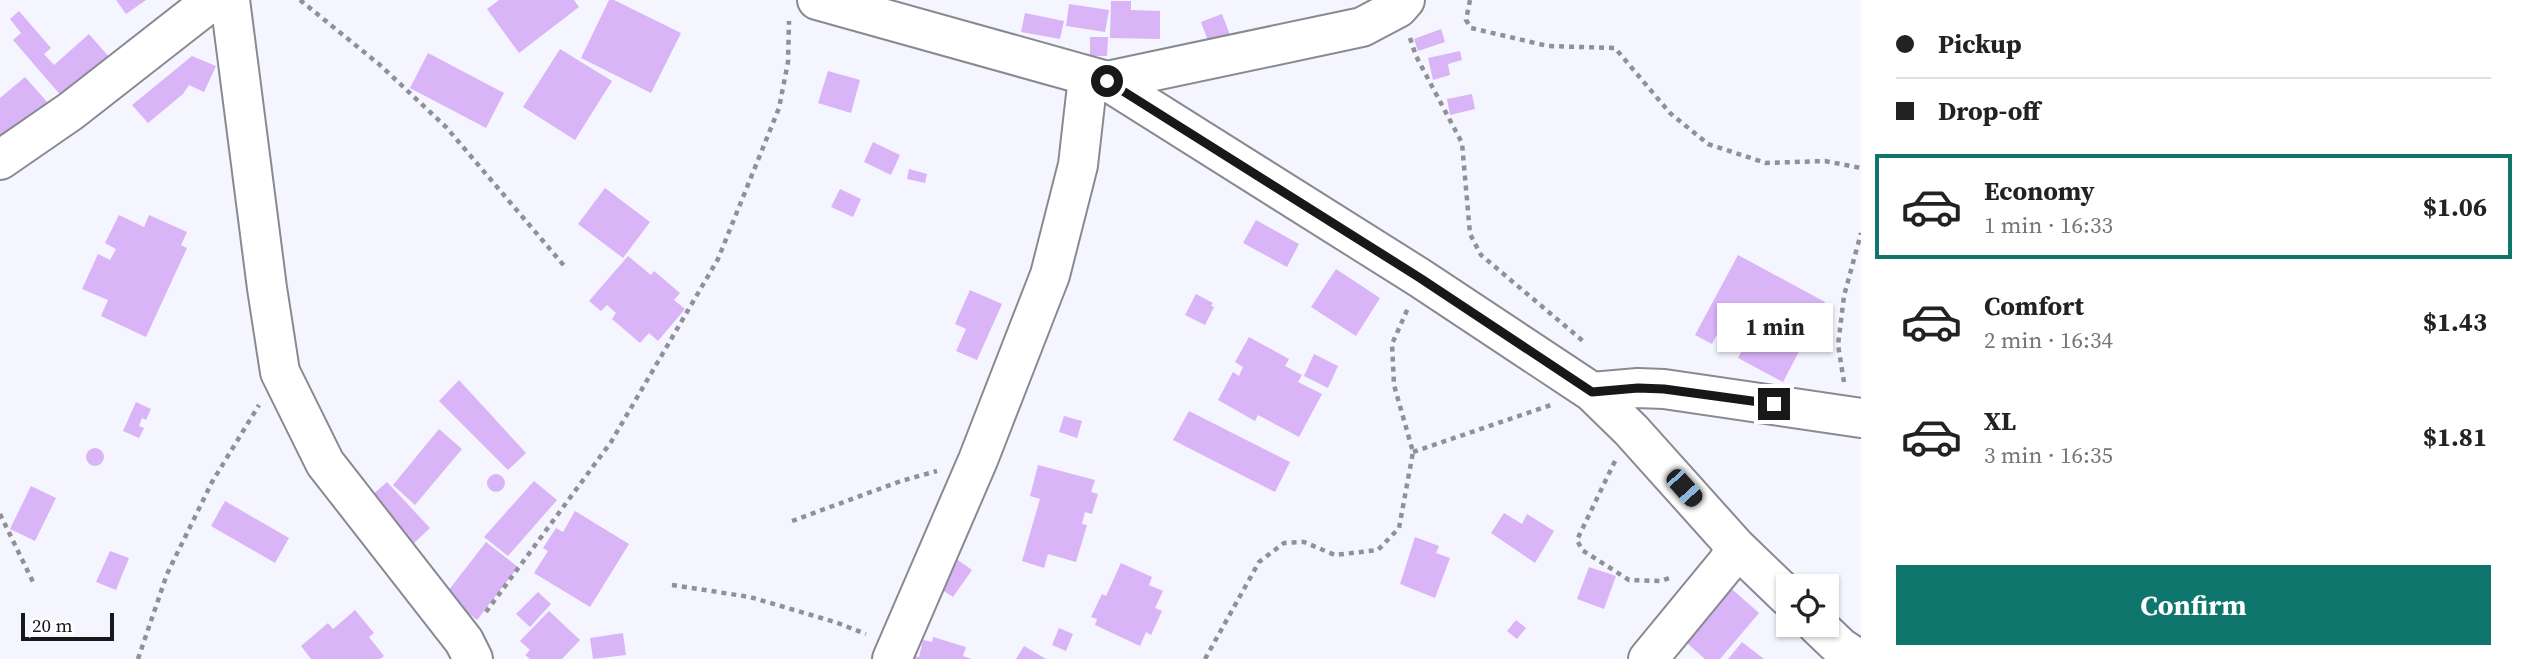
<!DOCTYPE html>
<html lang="en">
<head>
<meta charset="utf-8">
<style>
	:root { --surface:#fff; --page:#f2f2f2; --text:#222; --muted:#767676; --line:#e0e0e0; --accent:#0f766e }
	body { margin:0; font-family:"Source Serif 4",serif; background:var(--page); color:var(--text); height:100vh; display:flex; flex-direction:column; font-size:26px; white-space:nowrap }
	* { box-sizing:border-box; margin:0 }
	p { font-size:23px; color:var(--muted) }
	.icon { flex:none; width:38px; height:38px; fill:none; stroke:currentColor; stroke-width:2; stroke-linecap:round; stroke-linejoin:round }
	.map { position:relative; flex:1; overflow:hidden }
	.panel { display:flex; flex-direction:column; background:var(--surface); width:665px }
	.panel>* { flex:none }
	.top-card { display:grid; align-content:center; height:154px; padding:0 35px; background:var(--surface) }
	.fabs { position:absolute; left:1776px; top:574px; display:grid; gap:14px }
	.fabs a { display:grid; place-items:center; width:63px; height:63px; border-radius:0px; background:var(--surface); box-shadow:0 2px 5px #0004; font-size:35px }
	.scale { position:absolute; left:21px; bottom:18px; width:93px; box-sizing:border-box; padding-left:7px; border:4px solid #18181b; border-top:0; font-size:19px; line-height:24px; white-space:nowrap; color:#18181b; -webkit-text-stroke:5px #fff; paint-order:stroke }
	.end { position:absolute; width:32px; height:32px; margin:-16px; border:9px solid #18181b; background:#fff; box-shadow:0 0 0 4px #fff }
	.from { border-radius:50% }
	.bubble { position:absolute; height:49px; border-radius:0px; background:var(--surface); box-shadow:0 2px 5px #0004; font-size:23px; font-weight:700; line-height:49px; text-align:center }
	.car { position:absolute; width:21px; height:42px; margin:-21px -10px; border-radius:9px; box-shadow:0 0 5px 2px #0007; background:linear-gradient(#222 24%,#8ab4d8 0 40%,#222 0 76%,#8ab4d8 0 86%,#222 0) }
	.top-card b { display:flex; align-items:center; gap:24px; height:66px; font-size:26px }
	.top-card b+b { border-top:2px solid var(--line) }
	.top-card i { width:18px; height:18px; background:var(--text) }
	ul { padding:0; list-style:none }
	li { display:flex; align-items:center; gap:21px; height:105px; margin:0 14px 10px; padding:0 21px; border:4px solid transparent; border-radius:0px }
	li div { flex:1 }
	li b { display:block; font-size:26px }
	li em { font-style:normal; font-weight:700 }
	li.current { border-color:var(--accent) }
	li>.icon { width:63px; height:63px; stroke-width:1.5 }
	.primary-button { display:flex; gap:14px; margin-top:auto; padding:14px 35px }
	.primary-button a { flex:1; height:80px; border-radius:0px; background:var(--accent); color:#fff; font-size:28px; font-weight:700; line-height:80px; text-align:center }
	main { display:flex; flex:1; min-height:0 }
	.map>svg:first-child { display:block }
</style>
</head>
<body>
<main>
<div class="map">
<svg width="1861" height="659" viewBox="0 0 1861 659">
	<rect width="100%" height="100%" fill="#f5f5ff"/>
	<path fill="#d9b4f7" d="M116 0H146L126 14Z
		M499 0H574L579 7 519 53 487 9Z
		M609 0H614L681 33 651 93 581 58Z
		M1111 1H1131V10L1160 11V39L1110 38Z
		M1069 4 1109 10 1105 32 1066 26Z
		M19 11 51 48 44 54 54 65 89 34 110 58 63 98 13 40 21 33 10 19Z
		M1025 13 1064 21 1060 39 1021 32Z
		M1222 14 1233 43 1212 52 1201 22Z
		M1441 29 1445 42 1418 51 1414 39Z
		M1090 37H1108L1107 56H1090Z
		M560 49 612 81 575 140 523 107Z
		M1460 51 1462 60 1448 64 1450 75 1433 80 1428 58Z
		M428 53 504 93 486 128 410 88Z
		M192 56 216 66 204 92 189 85 183 94 148 123 132 105Z
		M828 71 860 80 851 113 818 103Z
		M25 77 48 103 0 145V98Z
		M1472 94 1475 109 1450 115 1447 99Z
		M873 142 900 155 891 175 864 162Z
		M909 169 927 174 925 183 907 179Z
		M605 188 650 222 623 258 578 224Z
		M840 189 861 199 853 217 831 207Z
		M119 215 144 227 149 215 187 232 181 245 187 248 146 337 101 316 108 300 82 289 98 254 110 260 116 249 105 243Z
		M1256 220 1299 244 1287 267 1243 243Z
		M1738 255 1825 302 1783 382 1738 358 1747 341 1721 327 1712 344 1695 335Z
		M628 256 651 275 654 271 680 293 674 300 685 309 658 341 649 333 640 343 612 319 616 313 607 305 601 311 589 301Z
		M1336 269 1380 298 1356 336 1311 307Z
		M970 290 1002 304 977 360 956 351 966 329 955 324Z
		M1196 294 1213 303 1211 306 1214 307 1205 325 1185 315Z
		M1249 337 1289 359 1285 366 1302 375 1298 382 1322 394 1299 437 1258 415 1255 421 1218 400 1233 372 1239 376 1243 367 1235 362Z
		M1314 354 1338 366 1328 388 1304 376Z
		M459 380 526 453 508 470 439 401Z
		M136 402 151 409 146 420 142 418 139 426 144 428 139 438 123 431Z
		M1189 411 1290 462 1275 492 1173 440Z
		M1064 416 1082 421 1077 438 1059 432Z
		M439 429 462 449 415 505 393 485Z
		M86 457a9 9 0 1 1 18 0a9 9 0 1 1-18 0Z
		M1038 465 1095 480 1091 492 1098 494 1092 514 1085 512 1082 524 1087 525 1076 562 1048 554 1044 568 1022 561 1040 499 1030 496Z
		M487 483a9 9 0 1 1 18 0a9 9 0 1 1-18 0Z
		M534 481 557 500 508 556 484 537Z
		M387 482 430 528 413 544 370 497Z
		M31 486 56 498 35 541 10 529Z
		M225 501 289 538 275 563 211 526Z
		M575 511 629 544 590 607 534 573 548 551 543 548 556 528 563 532Z
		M1504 513 1522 524 1527 514 1554 531 1535 563 1491 533Z
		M1415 537 1439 546 1436 553 1450 558 1435 598 1400 584Z
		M486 542 518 567 477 620 445 595Z
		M110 551 129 558 116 590 96 582Z
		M955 558 972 570 953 597 936 586Z
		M1121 563 1152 577 1149 585 1163 591 1155 608 1162 611 1151 635 1146 632 1140 646 1095 625 1097 619 1091 617 1102 594 1106 596Z
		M1589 567 1616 576 1604 609 1577 599Z
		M1725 583 1759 613 1720 659H1705L1679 636Z
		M538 592 551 604 530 627 516 614Z
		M355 610 374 633 369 637 384 656 380 659H311L301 646 328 623 333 629Z
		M549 611 580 640 562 659H530L525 655 530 650 520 641Z
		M1516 620 1526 628 1517 639 1507 631Z
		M1059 628 1073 634 1066 651 1052 645Z
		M623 633 626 655 593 659 590 638Z
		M933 637 966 647 963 656 972 659H914L915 656 919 657 923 640 932 642Z
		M1742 642 1764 659H1728Z
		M1024 646 1046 659H1016Z"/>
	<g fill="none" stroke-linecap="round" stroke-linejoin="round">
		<defs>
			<path id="minor" d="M230 0 267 288 280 372 325 463 464 641 473 659
				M817 0 1107 81 1420 278 1592 392 1631 430 1736 547 1788 597
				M1107 81 1362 27 1398 8 1405 0
				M0 160 71 111 213 0
				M1592 392 1638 388 1664 389 1861 418
				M1817 625 1840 647 1858 659
				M892 659 978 460 1050 275 1078 165 1088 77
				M1648 659 1727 563 1736 547"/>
		</defs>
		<use href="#minor" stroke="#898991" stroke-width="42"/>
		<path stroke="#909097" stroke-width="4.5" stroke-dasharray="5 5" stroke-linecap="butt" d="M300 0 380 65 446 127 566 268
			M1470 0 1466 20 1471 28 1548 46 1615 48 1670 113 1708 144 1766 163 1825 161 1861 168
			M1410 38 1416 56 1462 143 1470 234 1481 255 1583 341
			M1844 382 1838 345 1844 296 1861 233
			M1413 452 1551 405
			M1615 461 1577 540 1582 550 1629 580 1661 581 1669 578
			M0 514 33 582
			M792 521 901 481 937 471
			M672 585 750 597 835 622 866 634
			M486 612 611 442 718 259 779 108 788 62 789 21
			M138 659 167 574 212 482 259 405
			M1205 659 1259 562 1284 543 1304 542 1335 555 1378 550 1399 528 1413 452 1394 385 1392 344 1408 308"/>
		<use href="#minor" stroke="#fff" stroke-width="38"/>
	</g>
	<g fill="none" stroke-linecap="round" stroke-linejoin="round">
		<path stroke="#18181b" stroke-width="9" d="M1107 81 1420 278 1592 392 1638 388 1664 389 1774 404"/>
	</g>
</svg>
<div class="fabs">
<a><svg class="icon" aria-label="locate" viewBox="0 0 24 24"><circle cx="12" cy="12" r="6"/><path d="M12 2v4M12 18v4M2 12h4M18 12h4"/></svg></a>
</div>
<div class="scale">20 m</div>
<i class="end from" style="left:1107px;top:81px"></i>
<i class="end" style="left:1774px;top:404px"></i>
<div class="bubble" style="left:1717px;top:303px;width:116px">1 min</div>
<i class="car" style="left:1684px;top:488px;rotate:138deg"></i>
</div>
<section class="panel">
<div class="top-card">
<b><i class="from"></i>Pickup</b>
<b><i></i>Drop-off</b>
</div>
<ul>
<li class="current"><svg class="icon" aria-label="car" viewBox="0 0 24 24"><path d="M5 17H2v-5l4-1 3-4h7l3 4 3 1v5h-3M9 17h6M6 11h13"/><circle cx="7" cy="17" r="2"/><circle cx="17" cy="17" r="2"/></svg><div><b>Economy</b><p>1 min · 16:33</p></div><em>$1.06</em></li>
<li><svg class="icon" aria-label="car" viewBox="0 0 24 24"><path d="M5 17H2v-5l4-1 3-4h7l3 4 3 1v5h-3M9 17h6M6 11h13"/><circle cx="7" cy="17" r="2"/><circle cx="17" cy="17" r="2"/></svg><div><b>Comfort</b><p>2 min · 16:34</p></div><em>$1.43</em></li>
<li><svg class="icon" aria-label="car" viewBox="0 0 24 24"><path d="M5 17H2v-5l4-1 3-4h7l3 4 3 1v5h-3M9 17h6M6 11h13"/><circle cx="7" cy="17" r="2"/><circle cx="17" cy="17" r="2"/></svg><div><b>XL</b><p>3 min · 16:35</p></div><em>$1.81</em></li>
</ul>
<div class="primary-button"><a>Confirm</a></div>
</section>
</main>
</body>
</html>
